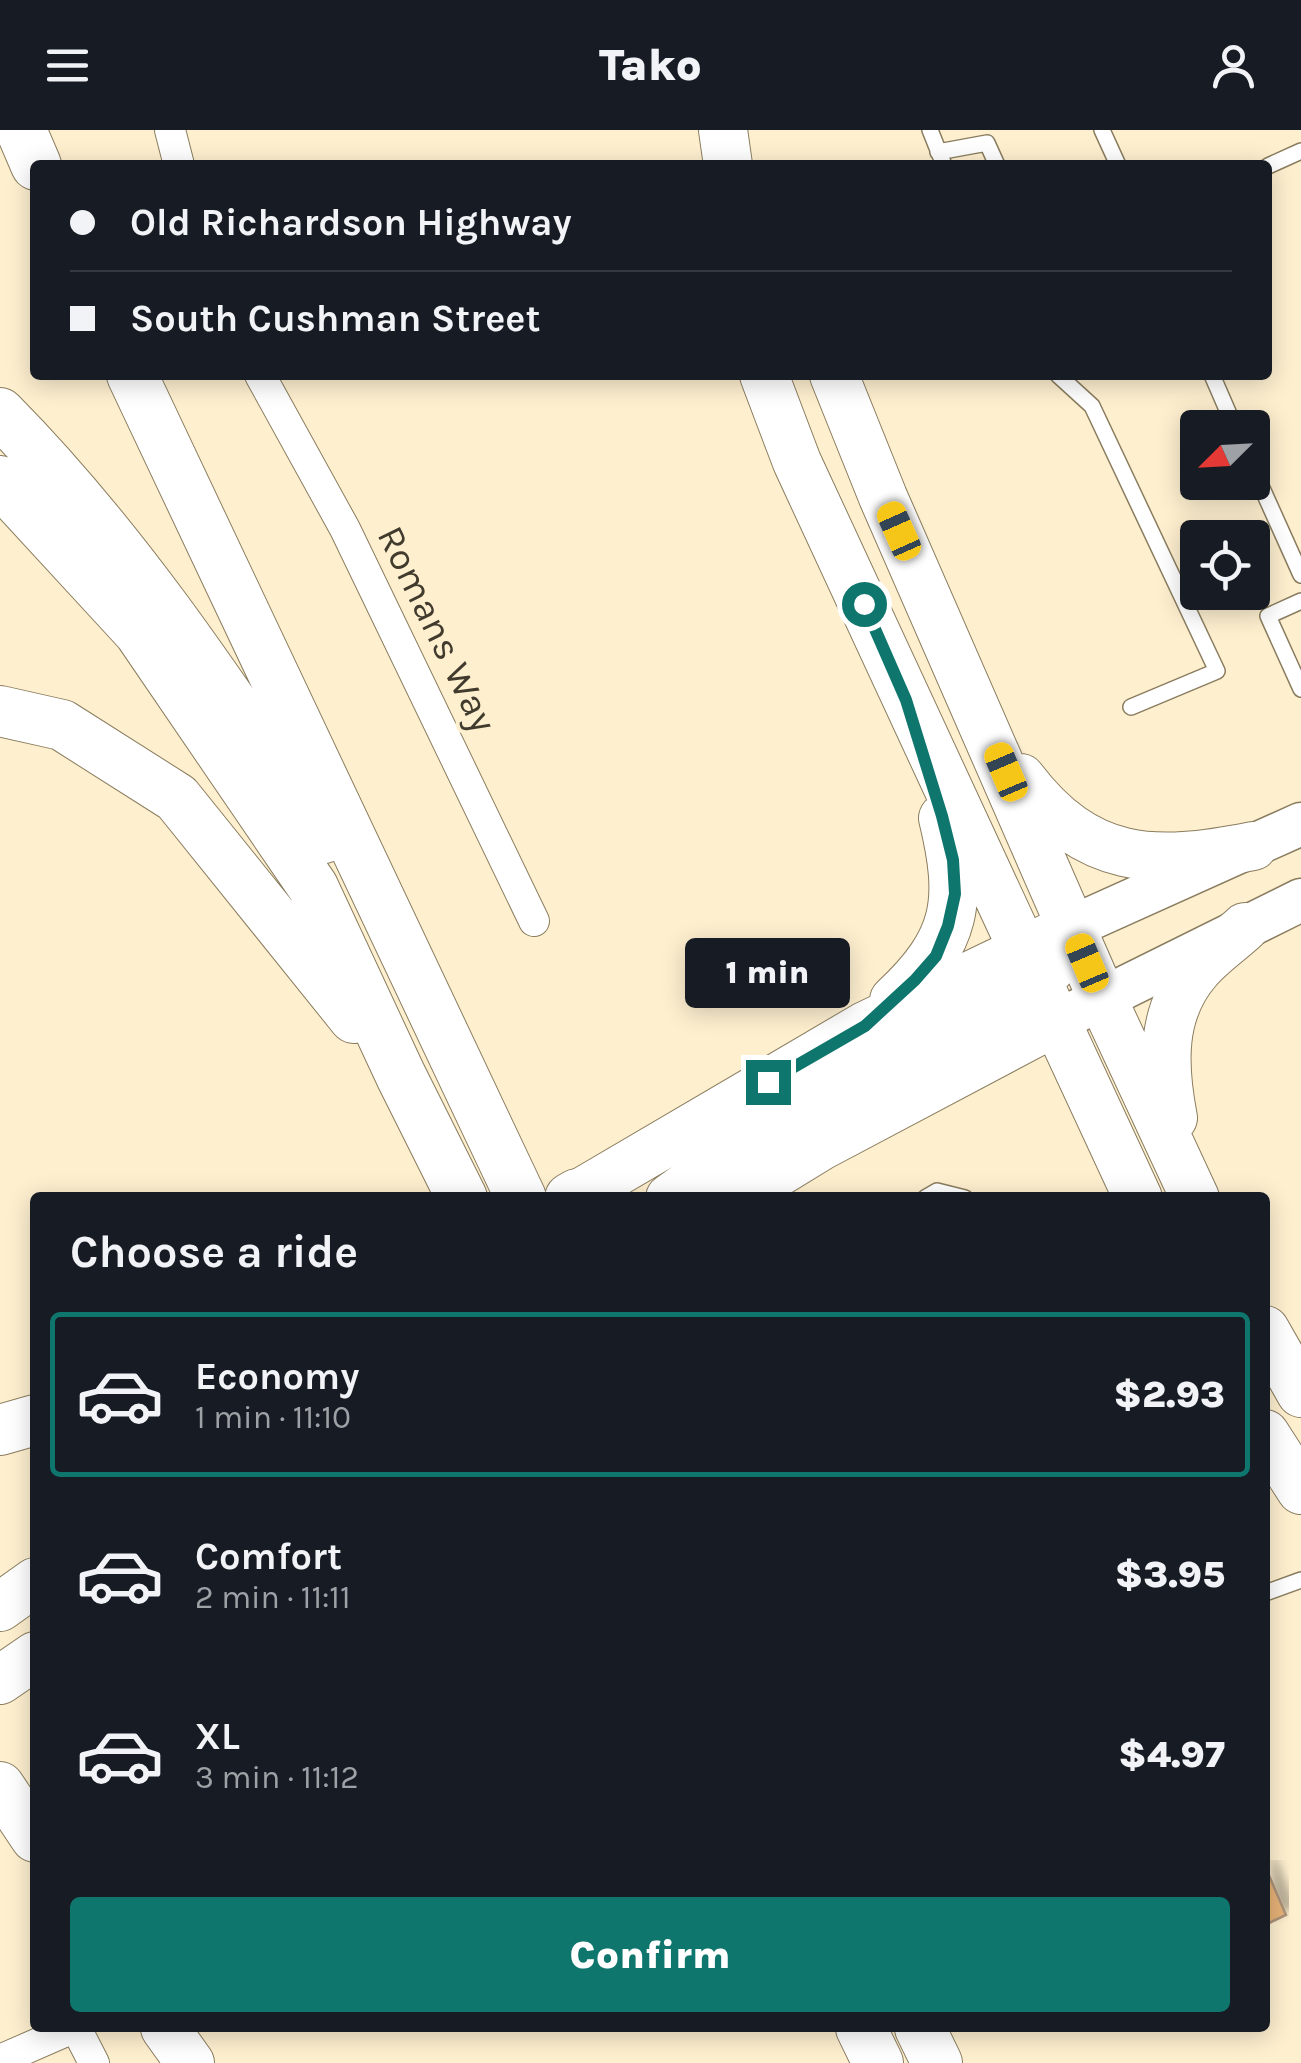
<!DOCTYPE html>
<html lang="en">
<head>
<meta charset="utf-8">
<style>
	:root { --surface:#171b24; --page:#20242c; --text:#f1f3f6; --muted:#9ea1a6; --line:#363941; --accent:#0f766e }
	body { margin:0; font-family:Karla,sans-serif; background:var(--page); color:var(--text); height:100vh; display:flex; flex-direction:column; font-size:38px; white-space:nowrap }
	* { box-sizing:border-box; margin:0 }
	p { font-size:32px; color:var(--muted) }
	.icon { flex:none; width:55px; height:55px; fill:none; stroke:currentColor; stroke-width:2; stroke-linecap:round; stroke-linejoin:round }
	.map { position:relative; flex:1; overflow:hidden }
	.drawer { position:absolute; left:30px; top:1062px; width:1240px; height:840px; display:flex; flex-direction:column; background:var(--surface); border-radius:10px; box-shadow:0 5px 25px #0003 }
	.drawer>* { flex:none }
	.top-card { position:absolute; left:30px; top:30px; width:1242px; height:220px; border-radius:10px; box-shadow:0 5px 25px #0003; display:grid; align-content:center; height:220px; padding:0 40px; background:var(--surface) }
	.needle { width:65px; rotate:246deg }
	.buttons { position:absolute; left:1180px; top:280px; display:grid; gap:20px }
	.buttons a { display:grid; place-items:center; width:90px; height:90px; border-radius:10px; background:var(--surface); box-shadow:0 5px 25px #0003; font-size:50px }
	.end { position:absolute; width:45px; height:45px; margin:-22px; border:12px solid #0f766e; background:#fff; box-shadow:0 0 0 5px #fff }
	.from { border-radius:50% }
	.bubble { position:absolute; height:70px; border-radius:10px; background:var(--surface); box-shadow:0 5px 25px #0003; font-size:32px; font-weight:800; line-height:70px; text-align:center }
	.car { position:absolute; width:30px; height:60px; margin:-30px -15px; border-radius:12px; box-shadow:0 0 8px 2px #0007; background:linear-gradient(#f5c518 24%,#345 0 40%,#f5c518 0 76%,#345 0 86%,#f5c518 0) }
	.top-card b { display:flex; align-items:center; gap:35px; height:95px; font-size:38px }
	.top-card b+b { border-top:2px solid var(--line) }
	.top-card i { width:25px; height:25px; background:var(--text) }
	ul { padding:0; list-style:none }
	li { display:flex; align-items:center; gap:30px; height:165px; margin:0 20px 15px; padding:0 20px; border:5px solid transparent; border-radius:10px }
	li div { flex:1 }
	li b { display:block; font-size:38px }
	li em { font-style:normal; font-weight:800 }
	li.on { border-color:var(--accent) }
	li>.icon { width:90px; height:90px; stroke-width:1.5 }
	h2 { padding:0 40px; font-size:45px; line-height:120px }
	.button { display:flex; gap:20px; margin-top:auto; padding:20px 40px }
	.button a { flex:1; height:115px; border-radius:10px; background:var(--accent); color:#fff; font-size:40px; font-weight:800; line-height:115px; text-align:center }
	header { display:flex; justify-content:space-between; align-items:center; height:130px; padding:0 40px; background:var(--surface); font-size:45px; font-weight:800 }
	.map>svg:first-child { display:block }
</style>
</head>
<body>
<header><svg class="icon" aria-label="menu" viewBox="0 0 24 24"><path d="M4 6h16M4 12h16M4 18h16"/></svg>Tako<svg class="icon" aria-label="person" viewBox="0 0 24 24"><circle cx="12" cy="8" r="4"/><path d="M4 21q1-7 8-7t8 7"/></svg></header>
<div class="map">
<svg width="1301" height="1933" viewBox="0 0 1301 1933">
	<defs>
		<filter id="shadow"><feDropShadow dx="9" dy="-9" stdDeviation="5" flood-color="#0004"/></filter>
	</defs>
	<rect width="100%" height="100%" fill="#feefcf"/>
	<path fill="#e6b177" stroke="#a99178" stroke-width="2.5" filter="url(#shadow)" d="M1265 1736 1286 1785 1265 1795Z"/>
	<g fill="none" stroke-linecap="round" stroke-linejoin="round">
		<defs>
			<path id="service" d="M930 0 944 35
				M1102 0 1118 35
				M938 22 987 13 997 35
				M1268 36 1301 21
				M1058 245 1092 276 1217 541 1131 577
				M1212 245 1235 298
				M1252 336 1301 445
				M1301 471 1268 486 1301 559
				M925 1068 937 1061 965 1068
				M1265 1463 1301 1450"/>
			<path id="minor" d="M170 0 179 35
				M260 245 345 399 534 791
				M76 1898 94 1933
				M0 1930 73 1898"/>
			<path id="secondary" d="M1072 797 1301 694
				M1057 891 1301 770"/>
			<path id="primary" d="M723 0 728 35
				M764 245 797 332 1138 1068
				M834 245 883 367 1102 868 1195 1068
				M1021 648C1087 735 1153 736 1253 716
				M894 870C958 810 963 771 943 688
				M1173 988C1163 936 1160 882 1198 839 1211 824 1230 811 1245 797
				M572 1068 865 896 1051 807
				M670 1068 733 1023 796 985 1038 852 1060 828
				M736 1068 821 1016 1057 891
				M1265 1200 1301 1263
				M1265 1304 1301 1360
				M0 1477 35 1452
				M0 1550 35 1526
				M0 1656 35 1708
				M165 1898 190 1933"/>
			<path id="trunk" d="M21 0 36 35
				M132 245 521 1068
				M0 283C125 409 225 561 324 708
				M0 351 139 502 313 757 401 946 462 1068
				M0 581 62 595 177 668 354 888
				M570 1068 577 1064
				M0 1300 35 1290
				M861 1898 878 1933
				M920 1898 937 1933"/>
		</defs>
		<use href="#service" stroke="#8a7d5f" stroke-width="18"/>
		<use href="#minor" stroke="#8a7d5f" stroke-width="32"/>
		<use href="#secondary" stroke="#8a7d5f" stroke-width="45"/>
		<use href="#primary" stroke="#8a7d5f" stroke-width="50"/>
		<use href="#trunk" stroke="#8a7d5f" stroke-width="52"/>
		<use href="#service" stroke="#fff" stroke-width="15"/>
		<use href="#minor" stroke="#fff" stroke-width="30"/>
		<use href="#secondary" stroke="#fff" stroke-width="42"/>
		<use href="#primary" stroke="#fff" stroke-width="48"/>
		<use href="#trunk" stroke="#fff" stroke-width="50"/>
	</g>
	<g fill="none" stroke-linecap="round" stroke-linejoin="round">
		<path stroke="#0f766e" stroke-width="12" d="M768 952 865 896 915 850 936 826 948 796 955 764 953 730 942 686 906 570 864 474"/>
	</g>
	<g text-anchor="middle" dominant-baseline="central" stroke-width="8" stroke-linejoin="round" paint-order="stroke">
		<g font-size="38" fill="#413b2e" stroke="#feefcf">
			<text transform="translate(437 499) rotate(64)">Romans Way</text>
		</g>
	</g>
</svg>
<div class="buttons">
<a><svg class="needle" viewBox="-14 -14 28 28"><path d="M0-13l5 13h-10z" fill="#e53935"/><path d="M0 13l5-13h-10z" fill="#9ea1a6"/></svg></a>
<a><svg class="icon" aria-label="locate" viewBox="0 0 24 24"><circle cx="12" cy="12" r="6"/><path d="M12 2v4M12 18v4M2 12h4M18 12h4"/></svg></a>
</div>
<i class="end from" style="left:864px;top:474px"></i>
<i class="end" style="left:768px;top:952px"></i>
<div class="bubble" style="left:685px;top:808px;width:165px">1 min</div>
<i class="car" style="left:899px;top:401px;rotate:336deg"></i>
<i class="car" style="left:1006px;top:642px;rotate:337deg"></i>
<i class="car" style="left:1087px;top:833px;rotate:337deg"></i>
<div class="top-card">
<b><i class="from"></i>Old Richardson Highway</b>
<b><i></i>South Cushman Street</b>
</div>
<section class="drawer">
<h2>Choose a ride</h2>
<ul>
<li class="on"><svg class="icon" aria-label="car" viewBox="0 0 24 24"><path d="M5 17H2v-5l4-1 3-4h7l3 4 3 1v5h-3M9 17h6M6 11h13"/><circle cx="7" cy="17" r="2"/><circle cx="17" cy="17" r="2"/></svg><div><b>Economy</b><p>1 min · 11:10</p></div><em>$2.93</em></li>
<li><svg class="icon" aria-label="car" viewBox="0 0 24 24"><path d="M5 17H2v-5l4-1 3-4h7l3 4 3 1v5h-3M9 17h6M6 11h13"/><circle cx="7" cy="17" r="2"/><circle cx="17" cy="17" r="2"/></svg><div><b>Comfort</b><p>2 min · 11:11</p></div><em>$3.95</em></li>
<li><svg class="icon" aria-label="car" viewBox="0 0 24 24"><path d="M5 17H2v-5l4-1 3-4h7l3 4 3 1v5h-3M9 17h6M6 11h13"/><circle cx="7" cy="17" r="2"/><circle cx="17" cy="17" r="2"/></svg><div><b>XL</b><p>3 min · 11:12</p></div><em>$4.97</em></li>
</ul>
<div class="button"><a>Confirm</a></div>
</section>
</div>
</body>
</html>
